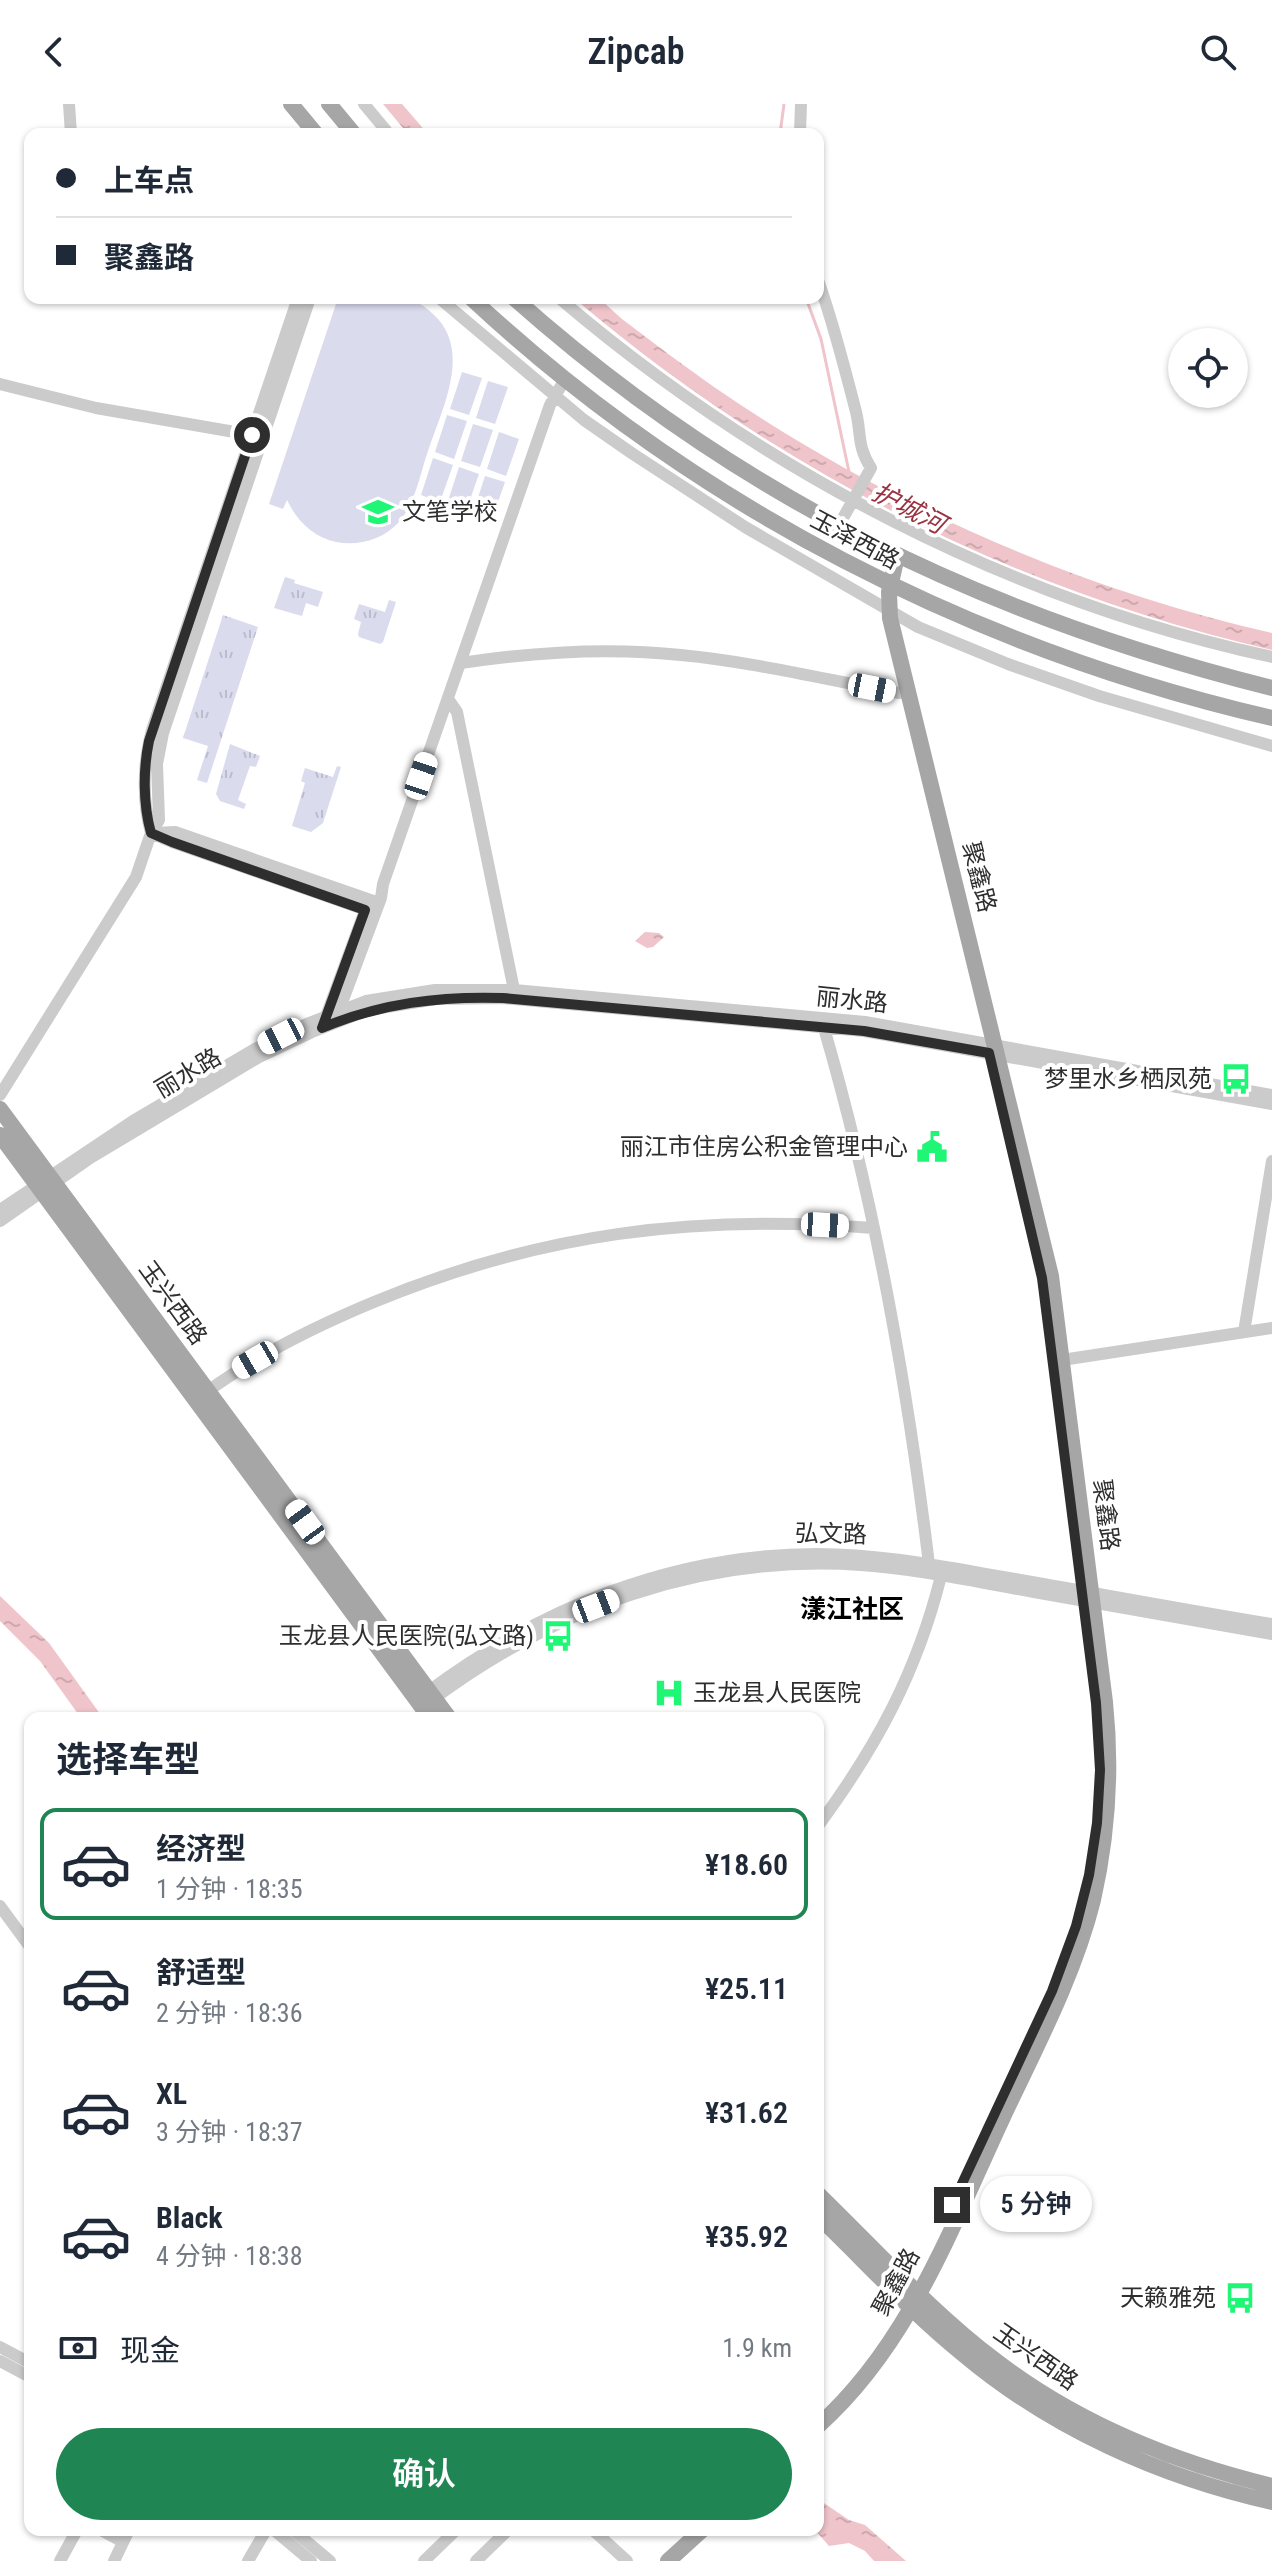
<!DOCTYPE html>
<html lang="zh">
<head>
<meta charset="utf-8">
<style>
	:root { --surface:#fff; --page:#f6f6f7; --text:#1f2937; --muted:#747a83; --line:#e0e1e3; --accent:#1f8553 }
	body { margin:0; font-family:"Roboto Condensed","Noto Sans SC",sans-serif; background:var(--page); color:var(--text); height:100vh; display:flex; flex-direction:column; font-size:30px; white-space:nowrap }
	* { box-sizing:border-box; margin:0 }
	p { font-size:26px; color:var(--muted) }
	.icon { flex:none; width:44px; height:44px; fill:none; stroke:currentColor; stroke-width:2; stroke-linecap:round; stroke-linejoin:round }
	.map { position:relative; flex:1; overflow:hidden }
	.details { position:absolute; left:24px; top:1608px; width:800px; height:824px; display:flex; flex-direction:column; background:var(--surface); border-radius:16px; box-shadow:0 2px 6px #0004 }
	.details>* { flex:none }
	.hud { position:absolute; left:24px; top:24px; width:800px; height:176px; border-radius:16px; box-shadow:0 2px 6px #0004; display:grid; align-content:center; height:176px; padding:0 32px; background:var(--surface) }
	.controls { position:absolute; left:1168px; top:224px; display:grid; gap:16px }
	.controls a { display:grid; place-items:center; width:80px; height:80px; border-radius:50%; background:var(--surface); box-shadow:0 2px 6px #0004; font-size:40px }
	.end { position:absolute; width:36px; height:36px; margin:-18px; border:10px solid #2e2e2e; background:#fff; box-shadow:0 0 0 4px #fff }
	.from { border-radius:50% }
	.bubble { position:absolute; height:56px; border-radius:28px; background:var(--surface); box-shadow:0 2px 6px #0004; font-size:26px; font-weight:600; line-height:56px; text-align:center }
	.car { position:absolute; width:24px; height:48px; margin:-24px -12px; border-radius:10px; box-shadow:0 0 6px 2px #0007; background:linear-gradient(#fff 24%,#345 0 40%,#fff 0 76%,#345 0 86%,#fff 0) }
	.hud b { display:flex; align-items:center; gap:28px; height:76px; font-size:30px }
	.hud b+b { border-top:2px solid var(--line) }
	.hud i { width:20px; height:20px; background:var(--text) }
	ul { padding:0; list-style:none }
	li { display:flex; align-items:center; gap:24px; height:112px; margin:0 16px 12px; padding:0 16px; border:4px solid transparent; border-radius:16px }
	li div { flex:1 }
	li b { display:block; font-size:30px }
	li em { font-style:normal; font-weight:600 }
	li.active { border-color:var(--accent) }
	li>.icon { width:72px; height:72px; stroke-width:1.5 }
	h2 { padding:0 32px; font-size:36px; line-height:96px }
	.pay { display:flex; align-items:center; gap:20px; height:88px; padding:0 32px; font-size:30px }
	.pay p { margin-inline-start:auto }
	.button { display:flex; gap:16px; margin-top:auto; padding:16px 32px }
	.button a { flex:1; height:92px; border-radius:48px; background:var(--accent); color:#fff; font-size:32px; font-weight:600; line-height:92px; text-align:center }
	header { display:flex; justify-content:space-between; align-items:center; height:104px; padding:0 32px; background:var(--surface); font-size:36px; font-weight:600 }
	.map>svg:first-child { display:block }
</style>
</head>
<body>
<header><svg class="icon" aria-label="back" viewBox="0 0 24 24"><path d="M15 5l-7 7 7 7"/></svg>Zipcab<svg class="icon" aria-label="search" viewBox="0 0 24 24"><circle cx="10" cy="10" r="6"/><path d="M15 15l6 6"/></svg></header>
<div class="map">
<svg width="1272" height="2457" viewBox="0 0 1272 2457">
	<defs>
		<pattern id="grass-tufts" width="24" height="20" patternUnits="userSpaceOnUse" patternTransform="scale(2)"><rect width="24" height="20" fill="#dadbed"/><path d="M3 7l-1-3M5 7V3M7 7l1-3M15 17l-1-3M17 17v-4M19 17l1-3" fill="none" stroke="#bbbccc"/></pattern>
		<pattern id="water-ripples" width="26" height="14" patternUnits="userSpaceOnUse" patternTransform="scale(2)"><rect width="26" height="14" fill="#efc4ca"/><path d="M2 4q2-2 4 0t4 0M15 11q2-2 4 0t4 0" fill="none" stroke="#cda9ae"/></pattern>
	</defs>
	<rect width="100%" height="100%" fill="#fff"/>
	<path fill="url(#grass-tufts)" d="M285 473 295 476 294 479 323 488 318 503 306 499 302 512 274 504Z
		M389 496 396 498 383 538 380 540 359 533 358 530 361 518 354 515 359 500 385 508Z
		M223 511 258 523 207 679 197 676 208 642 183 634Z
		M230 640 260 652 256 663 250 662 238 696 246 700 244 705 220 697 216 690Z
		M337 662 341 663 323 719 311 728 292 722 305 679 301 677 305 664 333 673Z"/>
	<path fill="#dadbed" d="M338 194H354L353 199C367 193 380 194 395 194 410 194 422 199 433 210 473 246 442 305 428 347 420 370 415 401 398 419 382 436 358 442 336 438 313 433 297 417 287 396L283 405 269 400Z
		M462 268 482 274 469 311 450 305Z
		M488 277 508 283 495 320 476 314Z
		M447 311 467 317 454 355 435 348Z
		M473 320 493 326 480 363 461 357Z
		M499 328 519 335 506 372 487 365Z
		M433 354 453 361 440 398 421 391Z
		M459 363 479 370 466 407 447 400Z
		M485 372 505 378 492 415 473 409Z"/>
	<path fill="url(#water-ripples)" d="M383 0H402L428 30H408Z
		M574 194C581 194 592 192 598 195 608 200 617 212 626 218 655 240 684 262 714 283 882 398 1074 484 1272 529V546C1015 487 774 365 574 194Z
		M645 828 659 829 664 833 653 843 647 844 635 837Z
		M0 1492 49 1539 103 1614H81L40 1557 0 1517Z
		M818 2395 849 2416 865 2421 906 2457H874L865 2447 849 2439 829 2442 815 2426H818Z"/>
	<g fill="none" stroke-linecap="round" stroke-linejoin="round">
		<path stroke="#efc4ca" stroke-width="3" d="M780 30 784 0
			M806 194 821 235 849 368"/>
		<path stroke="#cbcbcb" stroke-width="12" d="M69 0 71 30
			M364 0 389 30
			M800 30 801 0
			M818 176C833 218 844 261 855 304 862 328 856 341 871 364L838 423
			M298 194 152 626C143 658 142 697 151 729L172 738 375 809
			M439 194 584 316 633 350 745 423 918 523 1008 560 1099 592 1272 642
			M559 194C763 368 1009 496 1272 553
			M0 280 96 304 252 331
			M461 559C534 548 608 543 681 551 754 558 827 576 899 589
			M448 595 457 608 514 886
			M155 729 175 728 379 799
			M337 912 381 794 383 780 550 301 565 275
			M325 915 367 801
			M824 924C875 1099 907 1279 929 1460
			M0 991 136 773 151 729 159 716 157 660 163 629 310 194
			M0 1106 133 1017 255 945 309 919 366 897 435 886H514L865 918 1272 991
			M0 1117 90 1054 259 953 312 928 368 906 436 895 503 894 864 927 1272 1000
			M1244 1228 1272 1057
			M1062 1256 1272 1224
			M208 1287C259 1250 316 1222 374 1198 541 1129 694 1110 873 1124
			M425 1590C539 1504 674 1450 817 1450 884 1450 950 1464 1015 1475 1101 1490 1186 1506 1272 1520
			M428 1599C554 1504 702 1450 861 1461 919 1465 977 1478 1034 1488 1113 1502 1193 1516 1272 1530
			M818 1722C877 1642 917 1568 941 1472
			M0 1802 30 1843
			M0 2243 30 2259
			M0 2257 30 2273
			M101 2426 123 2438
			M274 2426 311 2457
			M293 2426 330 2457
			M593 2426 627 2457
			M60 2457 77 2426
			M114 2457 129 2426
			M248 2457 266 2426
			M424 2457 456 2426
			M476 2457 508 2426"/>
		<path stroke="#a6a6a6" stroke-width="16" d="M291 0 316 30
			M329 0 354 30
			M471 194C695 403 974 545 1272 614
			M514 194C739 394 982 511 1272 584
			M0 1005 449 1614
			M0 1031 430 1614
			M818 2090C876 2146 931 2208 996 2257 1077 2319 1173 2358 1272 2382
			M818 2112C866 2158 911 2208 963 2250 1051 2324 1160 2373 1272 2398
			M818 2322C909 2241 952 2122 1003 2013 1036 1943 1074 1872 1093 1796 1108 1730 1112 1665 1105 1598L1051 1172 890 514 889 488 897 452
			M668 2457 702 2426"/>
	</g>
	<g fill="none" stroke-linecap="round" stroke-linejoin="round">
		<path stroke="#2e2e2e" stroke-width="10" d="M252 331 149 637C143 666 143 700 151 729L172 738 365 806 322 924C381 899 440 892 503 894L864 927 989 949 1042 1174 1096 1599 1100 1666 1097 1719 1089 1771 1076 1822 1052 1887 952 2101"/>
	</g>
	<defs>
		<symbol id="school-bare" viewBox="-9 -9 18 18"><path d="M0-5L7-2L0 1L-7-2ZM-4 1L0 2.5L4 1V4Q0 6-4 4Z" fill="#1ff676" stroke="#fff" stroke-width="2.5" paint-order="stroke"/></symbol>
		<symbol id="bus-bare" viewBox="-9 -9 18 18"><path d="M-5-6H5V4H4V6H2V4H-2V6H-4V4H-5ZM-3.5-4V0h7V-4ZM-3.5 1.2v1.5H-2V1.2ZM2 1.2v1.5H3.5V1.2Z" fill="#1ff676" stroke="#fff" stroke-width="2.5" paint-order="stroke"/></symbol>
		<symbol id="civic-bare" viewBox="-9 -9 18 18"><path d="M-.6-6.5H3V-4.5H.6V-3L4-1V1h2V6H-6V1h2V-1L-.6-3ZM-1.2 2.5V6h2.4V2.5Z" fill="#1ff676" stroke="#fff" stroke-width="2.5" paint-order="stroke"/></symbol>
		<symbol id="hospital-bare" viewBox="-9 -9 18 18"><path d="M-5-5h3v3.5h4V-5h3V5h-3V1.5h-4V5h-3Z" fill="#1ff676" stroke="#fff" stroke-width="2.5" paint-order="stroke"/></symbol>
	</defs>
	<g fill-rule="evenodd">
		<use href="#school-bare" x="356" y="386" width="44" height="44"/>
		<use href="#bus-bare" x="1214" y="953" width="44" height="44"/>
		<use href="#civic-bare" x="910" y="1021" width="44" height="44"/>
		<use href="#bus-bare" x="536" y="1510" width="44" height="44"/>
		<use href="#hospital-bare" x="647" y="1567" width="44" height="44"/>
		<use href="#bus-bare" x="1218" y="2172" width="44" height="44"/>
	</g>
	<g text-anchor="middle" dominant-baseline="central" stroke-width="8" stroke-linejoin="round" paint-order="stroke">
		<g font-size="24" fill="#2e2e2e" stroke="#fff" text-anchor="end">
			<text x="402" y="408" text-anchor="start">文笔学校</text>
			<text x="1212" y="975">梦里水乡栖凤苑</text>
			<text x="908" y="1043">丽江市住房公积金管理中心</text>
			<text x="534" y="1532">玉龙县人民医院(弘文路)</text>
			<text x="693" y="1589" text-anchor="start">玉龙县人民医院</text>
			<text x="1216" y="2194">天籁雅苑</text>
		</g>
		<g font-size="24" fill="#2e2e2e" stroke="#fff">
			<text transform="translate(855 436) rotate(28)">玉泽西路</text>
			<text transform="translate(979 773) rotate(76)">聚鑫路</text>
			<text transform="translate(852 896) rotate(6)">丽水路</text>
			<text transform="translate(188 969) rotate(-31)">丽水路</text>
			<text transform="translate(173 1199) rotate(54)">玉兴西路</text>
			<text transform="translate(1106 1411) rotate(83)">聚鑫路</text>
			<text transform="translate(831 1430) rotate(1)">弘文路</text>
			<text transform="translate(896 2178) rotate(-62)">聚鑫路</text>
			<text transform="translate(1036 2253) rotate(35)">玉兴西路</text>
		</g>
		<g font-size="26" font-style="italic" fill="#983442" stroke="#fff">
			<text transform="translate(909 404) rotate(28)">护城河</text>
		</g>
		<g font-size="26" font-weight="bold" fill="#000" stroke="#fff">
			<text x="852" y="1505">漾江社区</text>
		</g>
	</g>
</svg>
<div class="controls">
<a><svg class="icon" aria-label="locate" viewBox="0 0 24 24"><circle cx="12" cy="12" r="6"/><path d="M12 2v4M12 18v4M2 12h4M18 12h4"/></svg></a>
</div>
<i class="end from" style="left:252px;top:331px"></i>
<i class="end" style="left:952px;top:2101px"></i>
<div class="bubble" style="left:980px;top:2072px;width:112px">5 分钟</div>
<i class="car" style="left:872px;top:584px;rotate:101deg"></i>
<i class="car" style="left:421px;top:672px;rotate:19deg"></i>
<i class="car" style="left:281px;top:932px;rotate:243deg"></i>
<i class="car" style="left:825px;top:1121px;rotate:93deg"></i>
<i class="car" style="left:255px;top:1256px;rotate:240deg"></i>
<i class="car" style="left:305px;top:1418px;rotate:324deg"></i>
<i class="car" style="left:596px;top:1502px;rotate:69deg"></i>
<div class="hud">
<b><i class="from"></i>上车点</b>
<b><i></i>聚鑫路</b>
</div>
<section class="details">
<h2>选择车型</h2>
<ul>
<li class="active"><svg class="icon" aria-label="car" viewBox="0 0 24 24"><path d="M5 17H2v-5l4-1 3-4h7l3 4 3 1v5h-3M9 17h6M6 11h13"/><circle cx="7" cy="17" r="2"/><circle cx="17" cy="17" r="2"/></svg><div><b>经济型</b><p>1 分钟 · 18:35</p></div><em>¥18.60</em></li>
<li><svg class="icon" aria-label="car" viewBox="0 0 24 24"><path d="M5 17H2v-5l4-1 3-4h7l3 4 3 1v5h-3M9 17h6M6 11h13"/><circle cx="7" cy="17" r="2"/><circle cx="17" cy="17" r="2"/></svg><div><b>舒适型</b><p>2 分钟 · 18:36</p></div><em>¥25.11</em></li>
<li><svg class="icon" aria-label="car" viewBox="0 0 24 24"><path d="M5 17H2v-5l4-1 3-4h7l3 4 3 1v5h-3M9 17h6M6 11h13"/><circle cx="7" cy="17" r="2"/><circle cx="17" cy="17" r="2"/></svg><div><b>XL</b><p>3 分钟 · 18:37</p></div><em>¥31.62</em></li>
<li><svg class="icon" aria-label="car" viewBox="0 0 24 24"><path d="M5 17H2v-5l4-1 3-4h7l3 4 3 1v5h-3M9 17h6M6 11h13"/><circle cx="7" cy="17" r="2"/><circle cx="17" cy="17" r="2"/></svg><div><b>Black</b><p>4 分钟 · 18:38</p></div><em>¥35.92</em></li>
</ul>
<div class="pay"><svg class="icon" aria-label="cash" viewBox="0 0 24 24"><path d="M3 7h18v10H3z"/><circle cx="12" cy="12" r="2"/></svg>现金<p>1.9 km</p></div>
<div class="button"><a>确认</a></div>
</section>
</div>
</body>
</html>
